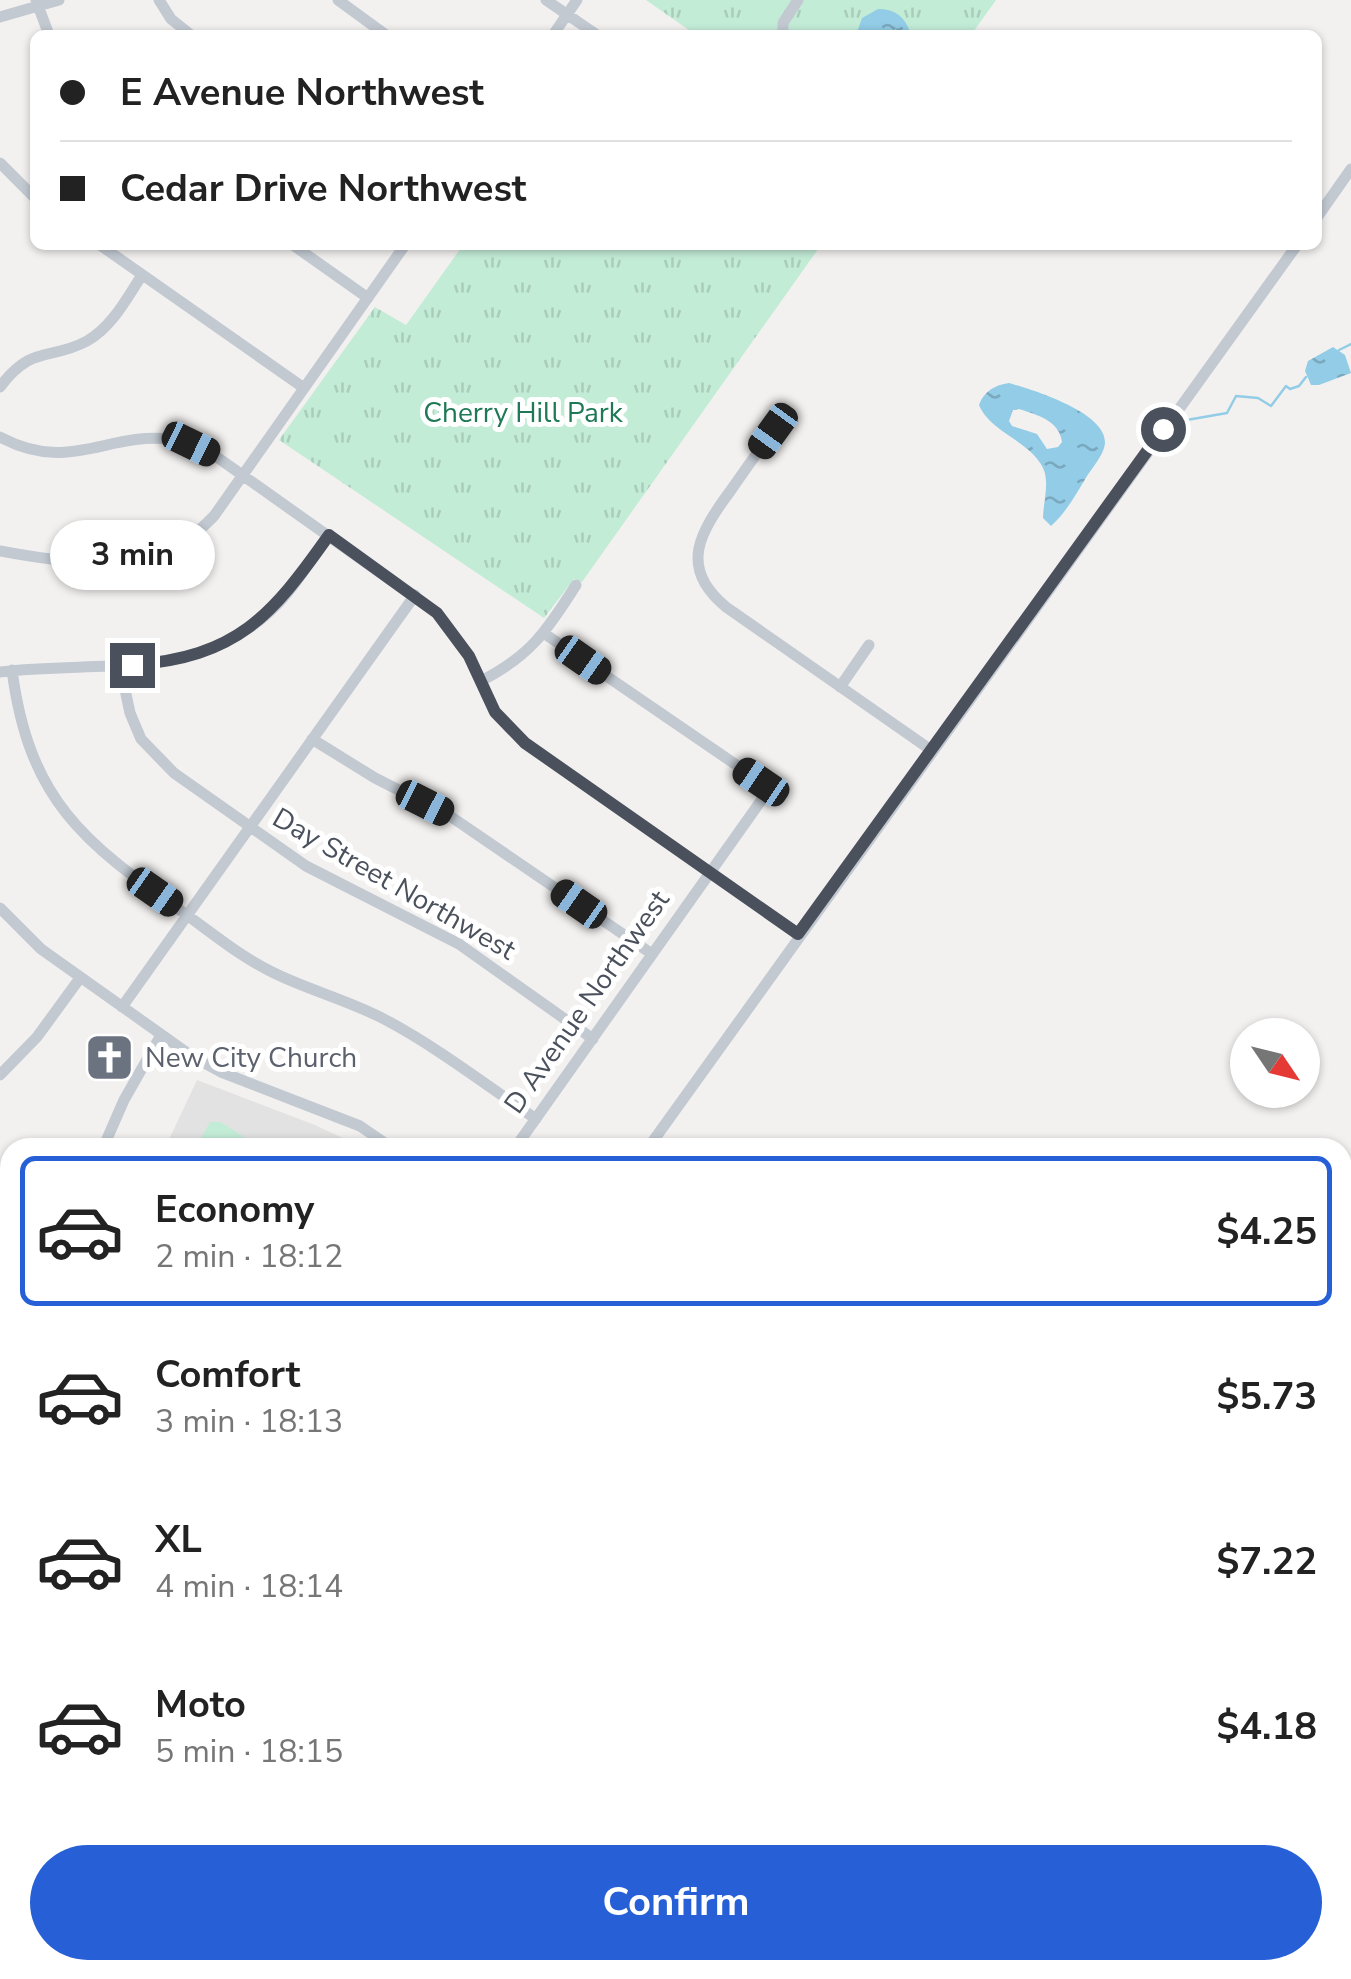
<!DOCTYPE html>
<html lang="en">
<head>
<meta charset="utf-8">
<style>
	:root { --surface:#fff; --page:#f6f6f6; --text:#222; --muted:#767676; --line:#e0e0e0; --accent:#2760d6 }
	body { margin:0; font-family:"Nunito Sans",sans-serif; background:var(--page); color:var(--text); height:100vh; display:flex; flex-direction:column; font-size:38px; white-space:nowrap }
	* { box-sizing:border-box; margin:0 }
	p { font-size:32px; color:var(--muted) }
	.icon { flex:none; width:55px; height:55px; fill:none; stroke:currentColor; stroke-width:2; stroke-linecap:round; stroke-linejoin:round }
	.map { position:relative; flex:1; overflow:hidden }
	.panel { position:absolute; left:0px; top:1138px; width:1352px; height:842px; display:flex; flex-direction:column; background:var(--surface); border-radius:30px 30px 0 0; box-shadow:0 2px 8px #0004 }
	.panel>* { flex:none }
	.hud { position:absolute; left:30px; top:30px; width:1292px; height:220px; border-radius:15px; box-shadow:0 2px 8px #0004; display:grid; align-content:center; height:220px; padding:0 30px; background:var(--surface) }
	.needle { width:65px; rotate:125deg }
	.controls { position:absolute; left:1230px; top:1018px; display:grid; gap:20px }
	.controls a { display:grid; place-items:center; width:90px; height:90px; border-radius:50%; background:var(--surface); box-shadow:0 2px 8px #0004; font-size:50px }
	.end { position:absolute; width:45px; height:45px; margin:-22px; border:12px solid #4a515c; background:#fff; box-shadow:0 0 0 5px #fff }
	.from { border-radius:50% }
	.bubble { position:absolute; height:70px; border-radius:35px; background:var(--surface); box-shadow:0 2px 8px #0004; font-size:32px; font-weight:700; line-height:70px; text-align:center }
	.car { position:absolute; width:30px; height:60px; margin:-30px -15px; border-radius:12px; box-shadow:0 0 8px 2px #0007; background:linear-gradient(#222 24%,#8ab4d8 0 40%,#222 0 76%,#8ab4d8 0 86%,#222 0) }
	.hud b { display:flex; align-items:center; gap:35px; height:95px; font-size:38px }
	.hud b+b { border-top:2px solid var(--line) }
	.hud i { width:25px; height:25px; background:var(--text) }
	ul { padding:18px 0 0; list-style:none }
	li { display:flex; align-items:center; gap:30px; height:150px; margin:0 20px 15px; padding:0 10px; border:5px solid transparent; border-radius:15px }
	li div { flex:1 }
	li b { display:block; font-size:38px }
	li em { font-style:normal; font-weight:700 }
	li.active { border-color:var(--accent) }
	li>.icon { width:90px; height:90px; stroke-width:1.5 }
	.button { display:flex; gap:20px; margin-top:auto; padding:20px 30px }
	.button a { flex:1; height:115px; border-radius:60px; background:var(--accent); color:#fff; font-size:40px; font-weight:700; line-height:115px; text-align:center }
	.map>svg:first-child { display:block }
</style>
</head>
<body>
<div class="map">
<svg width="1351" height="1979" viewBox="0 0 1351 1979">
	<defs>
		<pattern id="park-tufts" width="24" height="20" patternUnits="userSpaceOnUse" patternTransform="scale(2.5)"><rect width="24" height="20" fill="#c3ecd7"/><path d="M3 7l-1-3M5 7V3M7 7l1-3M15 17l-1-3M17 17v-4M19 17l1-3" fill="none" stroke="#a9ccbb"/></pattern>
		<pattern id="water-ripples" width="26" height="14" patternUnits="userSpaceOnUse" patternTransform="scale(2.5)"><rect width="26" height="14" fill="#93cce6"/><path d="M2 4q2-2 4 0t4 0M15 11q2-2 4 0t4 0" fill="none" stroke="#7aa8be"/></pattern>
	</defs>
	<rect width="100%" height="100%" fill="#f3f1f0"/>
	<path fill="#e3e2e2" d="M197 1080 315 1125 362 1147 165 1148Z"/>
	<path fill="#c3ecd7" d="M210 1122H221L259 1147H196Z"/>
	<path fill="url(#park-tufts)" d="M646 0H996L971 35H696Z
		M463 245H821L582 582 574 579 544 618 279 440 375 307 406 325Z"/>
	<path fill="url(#water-ripples)" fill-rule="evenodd" d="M878 9C894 9 905 16 910 32H920V35H897L896 29 883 35H856L862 18Z
		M1333 347 1345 355 1351 373 1319 385H1311L1305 371 1308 361Z
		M1009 383C1033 390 1105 412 1105 442 1105 453 1093 467 1087 476 1077 493 1065 514 1051 526L1043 518C1043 503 1050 483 1043 468 1030 441 990 432 979 405 984 391 995 385 1009 383ZM1019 409C1037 415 1059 420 1062 442L1058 447 1047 449 1037 434 1012 426 1009 421 1013 410Z"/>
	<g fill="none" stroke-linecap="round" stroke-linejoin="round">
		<path stroke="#93cce6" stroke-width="2.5" d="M1339 350 1351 344
			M1181 421 1227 413 1236 396 1258 398 1271 406 1286 386 1290 389 1299 386 1306 377
			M1342 1639 1351 1643"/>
		<path stroke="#c2c9d1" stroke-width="11" d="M36 0 49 35
			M159 0 171 19 191 35
			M338 0 386 35
			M546 0 597 35
			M0 17 59 0
			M553 35 577 0
			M783 35V23L798 0
			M0 163 35 198
			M1318 216 1351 169
			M100 245 304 388
			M293 245 368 298
			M0 387C32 344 50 361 87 341 112 327 127 298 142 275
			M773 431C759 450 745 470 731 490 701 531 677 567 726 607L931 750
			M0 437C70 474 106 432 170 439 186 440 200 448 214 455L437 613 469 656 495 712 525 743 798 934
			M0 551C58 562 140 574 191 537 199 531 207 523 214 516L405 245
			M120 666 130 713 141 739 174 773 306 866 459 944 593 1039
			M12 670C29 800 83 842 184 913 212 933 241 957 272 972 308 990 348 1000 384 1019 437 1047 486 1085 536 1119
			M0 672C103 659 205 685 283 598 300 579 314 555 329 535
			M481 681C530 656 547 631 576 585
			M840 687 869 645
			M312 739 375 778 450 816 652 954
			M0 908 41 949 193 1057 221 1072 360 1126 392 1148
			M122 1007 415 595
			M0 1075 37 1037 80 978
			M103 1148 124 1100 161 1035
			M515 1148 770 788 545 634
			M648 1148 1297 245
			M0 1172 10 1180
			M0 1299 10 1293
			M0 1434 10 1441
			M0 1581 10 1588
			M0 1732 10 1739
			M0 1900 10 1886
			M91 1970 103 1979
			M335 1970 346 1973 355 1970
			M571 1970 584 1979
			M759 1970 771 1979
			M58 1979 65 1970
			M492 1979 498 1970
			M834 1979 838 1970"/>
	</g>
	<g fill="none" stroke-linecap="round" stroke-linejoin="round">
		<path stroke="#4a515c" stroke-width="12" d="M132 665C237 657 271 617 329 535L437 613 469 656 495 712 525 743 798 934 1163 429"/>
	</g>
	<defs>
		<symbol id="church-square" viewBox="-11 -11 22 22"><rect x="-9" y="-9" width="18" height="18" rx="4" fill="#6b7280" stroke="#fff"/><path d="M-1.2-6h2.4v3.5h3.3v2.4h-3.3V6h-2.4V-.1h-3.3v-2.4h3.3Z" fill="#fff"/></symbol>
	</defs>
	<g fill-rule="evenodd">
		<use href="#church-square" x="82" y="1030" width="55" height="55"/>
	</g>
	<g text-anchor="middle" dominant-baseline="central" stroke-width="10" stroke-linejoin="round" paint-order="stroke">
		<g font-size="28" fill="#1f7956" stroke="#fff">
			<text x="523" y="413">Cherry Hill Park</text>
		</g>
		<g font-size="28" fill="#4a515c" stroke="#fff">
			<text transform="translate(394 884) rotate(30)">Day Street Northwest</text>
			<text transform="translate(587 1002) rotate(-55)">D Avenue Northwest</text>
		</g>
		<g font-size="28" fill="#5b616d" stroke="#fff" text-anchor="start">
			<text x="145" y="1058">New City Church</text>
		</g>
	</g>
</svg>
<div class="controls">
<a><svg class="needle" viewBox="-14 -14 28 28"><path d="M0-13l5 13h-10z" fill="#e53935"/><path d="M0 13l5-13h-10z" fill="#767676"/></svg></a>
</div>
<i class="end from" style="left:1163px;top:429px"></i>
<i class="end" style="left:132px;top:665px"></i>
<div class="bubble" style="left:50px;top:520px;width:165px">3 min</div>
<i class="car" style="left:773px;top:431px;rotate:216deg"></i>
<i class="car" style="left:191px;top:444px;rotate:116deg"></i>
<i class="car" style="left:583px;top:660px;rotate:125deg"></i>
<i class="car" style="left:761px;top:782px;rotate:304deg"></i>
<i class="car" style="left:425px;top:803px;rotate:117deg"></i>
<i class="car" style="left:155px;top:892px;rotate:125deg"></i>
<i class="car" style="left:579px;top:904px;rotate:305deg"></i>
<div class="hud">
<b><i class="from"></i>E Avenue Northwest</b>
<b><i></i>Cedar Drive Northwest</b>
</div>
<section class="panel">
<ul>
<li class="active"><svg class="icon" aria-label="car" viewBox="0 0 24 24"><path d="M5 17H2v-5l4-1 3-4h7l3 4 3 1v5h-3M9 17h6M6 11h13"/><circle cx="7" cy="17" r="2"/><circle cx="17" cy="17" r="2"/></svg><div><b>Economy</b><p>2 min · 18:12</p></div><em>$4.25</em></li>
<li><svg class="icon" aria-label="car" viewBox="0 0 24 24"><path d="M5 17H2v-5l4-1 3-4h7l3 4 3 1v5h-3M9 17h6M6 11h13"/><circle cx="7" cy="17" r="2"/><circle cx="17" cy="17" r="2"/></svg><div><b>Comfort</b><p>3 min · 18:13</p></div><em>$5.73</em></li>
<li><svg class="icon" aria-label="car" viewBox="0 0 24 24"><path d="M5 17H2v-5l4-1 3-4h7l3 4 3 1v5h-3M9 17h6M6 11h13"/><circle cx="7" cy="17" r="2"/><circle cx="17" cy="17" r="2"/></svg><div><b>XL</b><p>4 min · 18:14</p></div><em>$7.22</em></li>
<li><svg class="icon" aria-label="car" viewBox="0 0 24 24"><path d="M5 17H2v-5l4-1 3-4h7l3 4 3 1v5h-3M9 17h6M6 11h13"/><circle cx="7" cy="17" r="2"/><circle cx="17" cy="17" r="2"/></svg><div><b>Moto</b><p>5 min · 18:15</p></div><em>$4.18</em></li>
</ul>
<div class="button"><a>Confirm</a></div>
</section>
</div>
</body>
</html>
